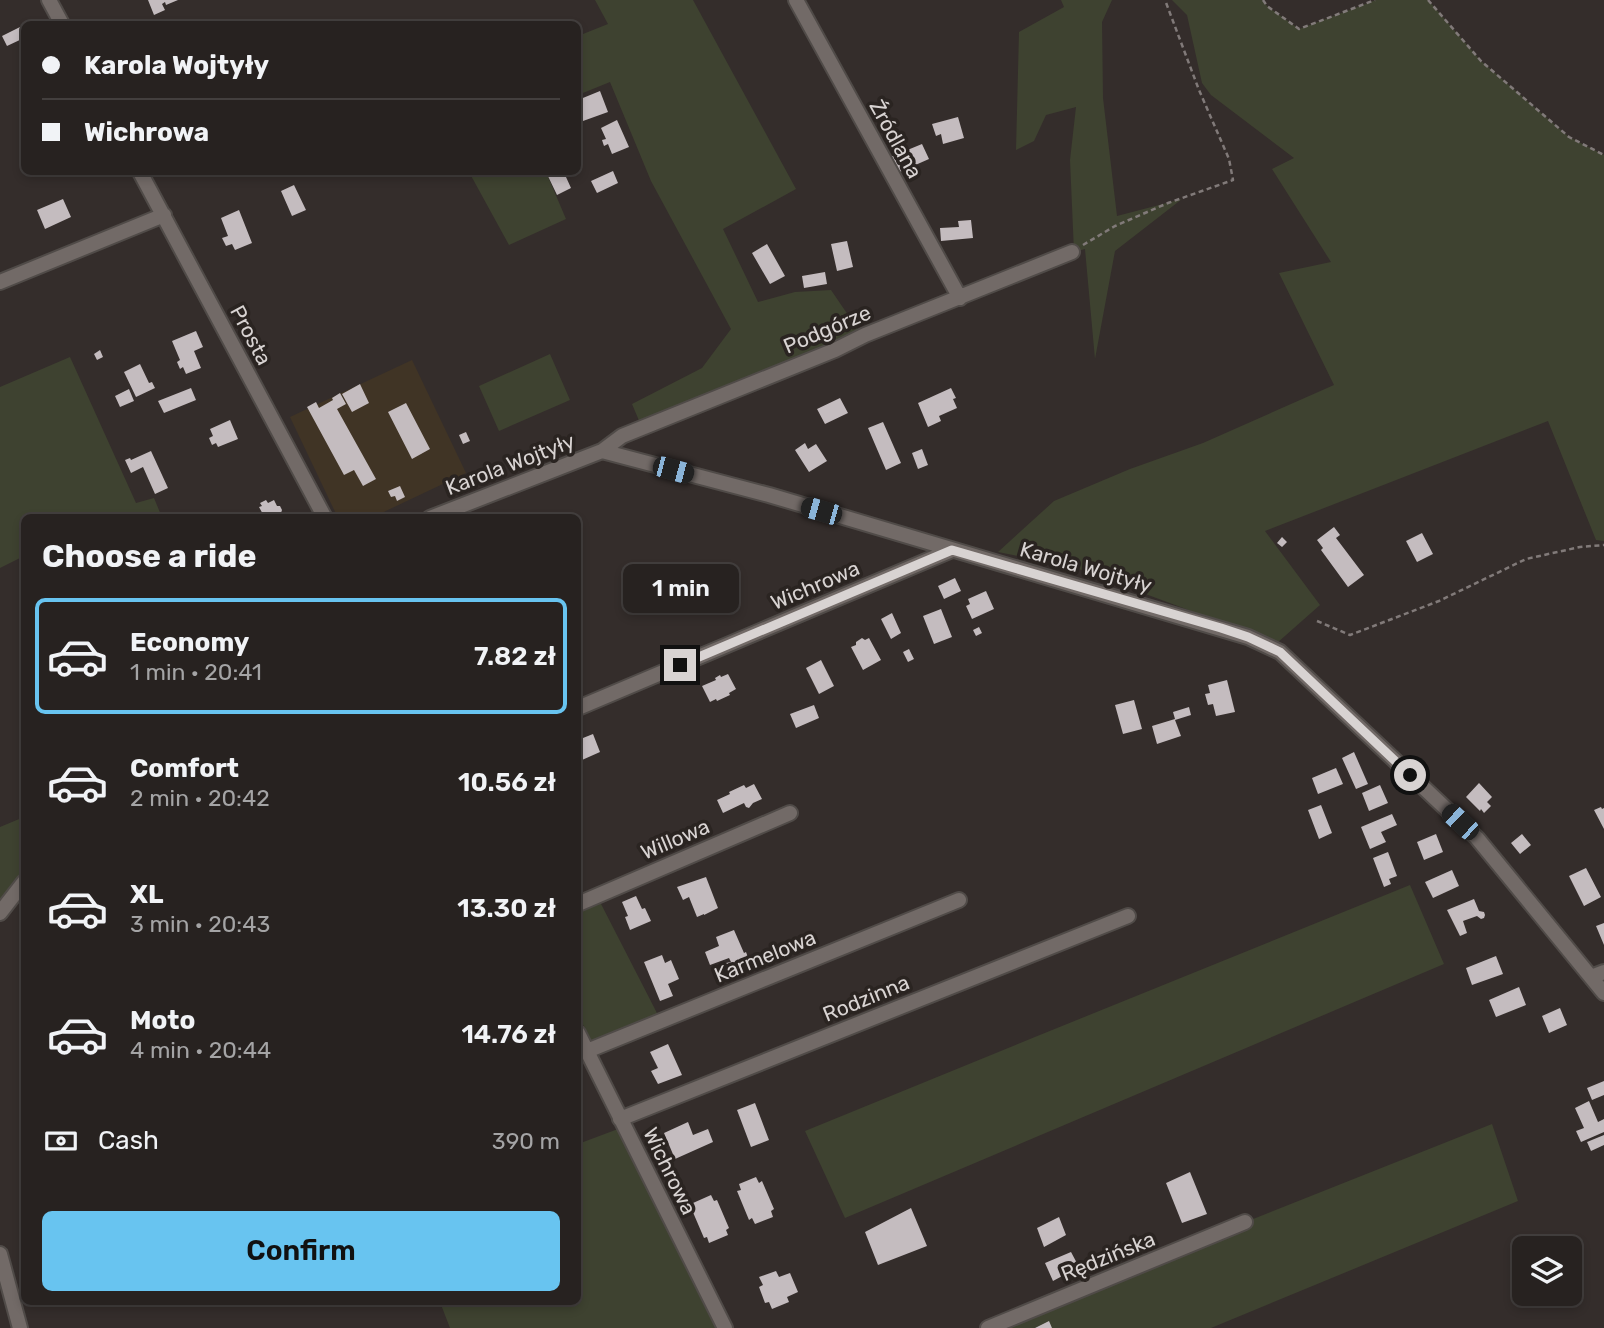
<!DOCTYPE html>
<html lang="en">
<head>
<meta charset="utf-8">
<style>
	:root { --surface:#272220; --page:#332f2d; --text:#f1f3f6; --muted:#a4a4a5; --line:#433f3e; --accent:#68c4f0 }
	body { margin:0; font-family:Rubik,sans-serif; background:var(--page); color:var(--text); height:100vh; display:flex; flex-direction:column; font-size:26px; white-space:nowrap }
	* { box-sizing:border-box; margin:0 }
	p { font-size:23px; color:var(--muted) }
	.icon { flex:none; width:38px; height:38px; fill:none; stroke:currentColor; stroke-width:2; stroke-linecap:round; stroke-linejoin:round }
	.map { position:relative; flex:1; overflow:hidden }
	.drawer { position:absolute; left:21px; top:514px; width:560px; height:791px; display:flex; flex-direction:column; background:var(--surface); border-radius:10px; box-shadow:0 4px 10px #0003,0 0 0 2px var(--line) }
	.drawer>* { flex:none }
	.banner { position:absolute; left:21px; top:21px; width:560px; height:154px; border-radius:10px; box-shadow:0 4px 10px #0003,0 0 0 2px var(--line); display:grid; align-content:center; height:154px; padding:0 21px; background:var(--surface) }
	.buttons { position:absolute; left:1512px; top:1236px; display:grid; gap:14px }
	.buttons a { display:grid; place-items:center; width:70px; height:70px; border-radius:10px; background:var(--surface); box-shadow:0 4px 10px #0003,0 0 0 2px var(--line); font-size:35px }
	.end { position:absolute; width:32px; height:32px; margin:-16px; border:9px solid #d8d3d2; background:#111; box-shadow:0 0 0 4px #111 }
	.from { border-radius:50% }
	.bubble { position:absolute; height:49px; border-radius:10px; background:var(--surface); box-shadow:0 4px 10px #0003,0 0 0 2px var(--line); font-size:23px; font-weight:600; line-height:49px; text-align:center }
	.car { position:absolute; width:21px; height:42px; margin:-21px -10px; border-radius:9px; box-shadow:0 0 5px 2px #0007; background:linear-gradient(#222 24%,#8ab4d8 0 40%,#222 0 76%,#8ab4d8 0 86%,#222 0) }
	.banner b { display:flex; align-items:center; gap:24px; height:66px; font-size:26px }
	.banner b+b { border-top:2px solid var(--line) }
	.banner i { width:18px; height:18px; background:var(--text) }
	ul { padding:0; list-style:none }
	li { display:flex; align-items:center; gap:21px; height:116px; margin:0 14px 10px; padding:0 7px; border:4px solid transparent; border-radius:10px }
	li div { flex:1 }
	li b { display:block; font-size:26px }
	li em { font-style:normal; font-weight:600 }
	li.active { border-color:var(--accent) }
	li>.icon { width:63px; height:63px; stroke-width:1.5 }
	h2 { padding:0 21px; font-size:32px; line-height:84px }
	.pay { display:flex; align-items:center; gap:18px; height:77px; padding:0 21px; font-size:26px }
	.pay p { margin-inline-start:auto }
	.button { display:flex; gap:14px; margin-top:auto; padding:14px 21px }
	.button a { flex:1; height:80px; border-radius:10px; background:var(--accent); color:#111; font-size:28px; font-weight:600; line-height:80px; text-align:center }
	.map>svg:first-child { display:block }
</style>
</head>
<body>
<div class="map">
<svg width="1604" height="1328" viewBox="0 0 1604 1328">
	<rect width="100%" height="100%" fill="#342d2b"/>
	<path fill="#403425" d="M412 360 466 473 371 518H338L290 417Z"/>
	<path fill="#3e4230" d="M595 0H693L796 189 723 229 758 302 795 292 831 290 859 331 800 359 640 423 632 404 702 368 731 329 651 181 610 82 578 95V36L608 24Z
		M1061 0H1112L1102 22 1103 98 1117 216 1182 199 1115 251 1095 359 1085 249 1074 252 1070 160 1076 107 1046 115 1034 141 1016 150 1019 32 1064 7Z
		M1172 0H1263L1267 6 1299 29 1376 0H1428L1481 61 1569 137 1604 155V541L1596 540 1548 421 1265 531 1320 605 1277 643 1076 568 998 552 1054 501 1130 469 1203 443 1334 385 1279 273 1331 262 1272 169 1294 158 1211 95 1202 83 1187 15Z
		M469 172H546L566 219 509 245Z
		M550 354 570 400 499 431 479 386Z
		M70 357 136 503 154 498 161 515 154 518H24V556L0 568V387Z
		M24 817V872L0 903V827Z
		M1410 885 1444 964 845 1218 805 1131 1030 1039Z
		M600 902 659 1017 593 1044 578 1015V912Z
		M1492 1124 1518 1201 1211 1328H979Z
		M618 1129 716 1328H450L440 1302H578V1144Z"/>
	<path fill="#c4bcbf" d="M148 0H178L166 5 165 2 162 4 165 10 154 15Z
		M24 25V38L7 46 2 36Z
		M600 91 608 112 583 121 578 107V100Z
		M958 117 964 138 943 144 941 134 936 136 932 124Z
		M617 120 629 147 612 154 608 144 604 146 602 140 606 139 601 128Z
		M922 144 929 159 895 174 888 158Z
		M613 171 618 183 597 193 591 181Z
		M546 172H571L572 174 566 177 571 188 557 195Z
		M294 185 306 210 292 216 281 191Z
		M63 199 71 217 45 229 37 210Z
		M239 210 252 243 235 250 232 244 226 246 222 238 228 236 221 218Z
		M971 220 973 238 941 241 940 228 959 227 958 221Z
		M847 241 853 267 837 271 831 244Z
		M767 244 785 276 770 284 752 253Z
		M825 272 827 284 804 288 802 276Z
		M196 331 203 347 194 351 201 368 186 374 183 367 180 369 177 362 180 360 172 341Z
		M100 350 103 357 97 360 94 354Z
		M140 364 149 383 152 382 155 388 136 397 124 372Z
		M360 384 369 403 352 412 342 394Z
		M191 388 196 400 164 413 158 401Z
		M951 388 956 398 953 399 957 408 939 416 941 421 928 427 918 403Z
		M129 389 134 401 120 407 115 396Z
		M340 393 346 404 337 409 376 479 363 486 354 470 344 475 307 407 316 402 319 408 333 400 332 398Z
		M840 398 848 413 825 424 817 409Z
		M406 403 430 449 412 459 388 412Z
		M230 420 238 439 218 447 216 443 212 445 209 438 213 436 210 429Z
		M883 422 901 463 886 470 868 428Z
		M466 432 470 441 463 444 459 435Z
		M805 443 808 449 816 444 827 461 809 472 795 450Z
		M922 449 928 465 918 469 912 453Z
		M151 451 168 488 155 494 143 467 131 473 125 460 130 458 131 460Z
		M400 486 405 497 397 501 395 496 391 497 388 491Z
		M266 500 268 503 274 500 277 506H280L282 510 281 513 284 518H265L259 507 262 506 260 503Z
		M1334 527 1340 535 1336 538 1364 575 1348 587 1321 550 1323 548 1317 540Z
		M1422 533 1433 554 1417 562 1406 541Z
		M1282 537 1287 542 1282 547 1277 543Z
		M955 578 961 591 944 599 938 586Z
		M986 591 994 609 972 619 966 606 970 604 968 599Z
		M941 609 952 637 934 644 923 616Z
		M892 613 901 633 891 639 881 619Z
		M979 627 982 633 976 636 973 630Z
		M862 638 865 640 869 638 881 660 863 670 851 647 856 645V642Z
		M909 649 914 659 908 662 903 652Z
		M821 660 834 686 819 694 806 668Z
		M728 674 736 689 729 693 730 695 717 701 716 699 710 702 702 686 716 680 715 678 720 675 721 677Z
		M1227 680 1235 712 1216 716 1213 704 1208 705 1205 694 1210 693 1208 685Z
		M1134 700 1142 729 1123 734 1115 705Z
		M814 705 819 718 796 728 790 714Z
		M1189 707 1191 715 1175 720 1181 736 1157 744 1152 726 1175 719 1173 712Z
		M593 734 600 752 582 760 581 758 578 760V740Z
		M1354 752 1368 784 1356 789 1342 758Z
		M1336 768 1343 784 1318 794 1312 778Z
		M1479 783 1492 797 1487 802 1491 806 1484 813 1481 809 1480 811 1466 797Z
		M754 784 762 799 753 803 749 808 746 807 744 803 723 813 717 800 730 794 729 792 744 785 746 788Z
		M1380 785 1388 803 1369 811 1362 793Z
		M1321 805 1332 833 1319 839 1308 810Z
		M1601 807 1602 809 1604 808V829L1594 810Z
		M1392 814 1397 825 1381 832 1386 842 1370 849 1361 827Z
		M1436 834 1443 852 1424 860 1417 842Z
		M1522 834 1531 845 1520 854 1511 843Z
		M1388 852 1397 876 1389 879 1391 884 1384 887 1373 858Z
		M1586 868 1601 897 1584 906 1569 876Z
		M1452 870 1459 886 1433 898 1425 882Z
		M706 877 718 908 704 915V914L697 917 689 897 683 900 677 887Z
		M636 896 642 909 645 908 651 921 630 930 625 917 628 916 622 902Z
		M1474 899 1479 911 1484 912 1485 915 1484 918 1481 919 1477 916 1463 921 1467 933 1460 936 1447 910Z
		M1604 923V945L1596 926Z
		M734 930 744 953 746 952 750 963 748 964 749 966 731 974 726 963 731 962 729 958 710 965 705 952 719 946 716 937Z
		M662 955 665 963 671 960 679 979 668 984 673 996 660 1001 644 962Z
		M1496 956 1503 974 1472 985 1466 968Z
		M1519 987 1526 1005 1496 1017 1489 1000Z
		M1560 1008 1567 1025 1549 1033 1542 1016Z
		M668 1044 682 1075 658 1084 651 1071 658 1068 650 1052Z
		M1604 1081V1095L1592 1100 1587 1088Z
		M1589 1101 1598 1122 1604 1119V1132L1581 1142 1576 1131 1584 1128 1575 1108Z
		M755 1103 769 1140 751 1147 737 1110Z
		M688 1122 693 1135 708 1129 713 1142 675 1159 664 1133Z
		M1604 1135V1145L1591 1151 1587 1142Z
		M1190 1172 1207 1214 1182 1223 1166 1183Z
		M756 1177 759 1183 762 1181 774 1209 771 1211 773 1217 755 1224 752 1218 749 1220 737 1191 741 1190 739 1184Z
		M711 1195 714 1201 717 1200 729 1228 726 1230 728 1235 709 1243 707 1237 704 1238 692 1210 695 1209 693 1203Z
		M911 1208 927 1246 878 1265 865 1232Z
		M1059 1217 1066 1235 1044 1247 1037 1228Z
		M1071 1252 1079 1267 1053 1281 1045 1263Z
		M776 1271 779 1277 790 1273 798 1292 787 1297 789 1302 772 1309 769 1302 765 1303 759 1287 763 1285 759 1277Z
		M1049 1321 1052 1328H1035Z"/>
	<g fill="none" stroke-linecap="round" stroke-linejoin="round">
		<defs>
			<path id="minor" d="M49 0 62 24
				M796 0 960 298
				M140 172 325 518
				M0 282 164 215
				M602 451 622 436 835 350 865 335 1072 252
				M430 518 602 451 769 495 1248 637 1280 652 1477 838 1604 993
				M578 708 952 550
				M578 904 790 813
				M0 913 24 882
				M1591 977 1604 972
				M578 1033 725 1328
				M587 1051 959 900
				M620 1119 1128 916
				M0 1254 20 1328
				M988 1328 1245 1222"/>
		</defs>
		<use href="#minor" stroke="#504b48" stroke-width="18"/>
		<path stroke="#817a79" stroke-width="2.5" stroke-dasharray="5 3.5" stroke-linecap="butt" d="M1263 0 1267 6 1299 29 1375 0
			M1428 0 1481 61 1569 137 1604 155
			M1083 245 1115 226 1168 203 1233 180 1229 159 1199 90 1165 0
			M1317 621 1350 635 1439 601 1526 559 1580 547 1604 545"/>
		<use href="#minor" stroke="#726a67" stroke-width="14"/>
	</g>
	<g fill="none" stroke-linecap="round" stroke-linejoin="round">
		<path stroke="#d8d3d2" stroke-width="9" d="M680 665 952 550 1221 628 1248 637 1280 652 1410 775"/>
	</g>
	<g text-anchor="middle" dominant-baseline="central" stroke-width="7" stroke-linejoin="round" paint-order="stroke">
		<g font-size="21" fill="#d8d3d2" stroke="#2a2421">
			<text transform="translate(896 139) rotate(61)">Źródlana</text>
			<text transform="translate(827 329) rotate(-23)">Podgórze</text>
			<text transform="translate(251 335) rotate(62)">Prosta</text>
			<text transform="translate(510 464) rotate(-21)">Karola Wojtyły</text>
			<text transform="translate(1086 567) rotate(16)">Karola Wojtyły</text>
			<text transform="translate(815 585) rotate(-23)">Wichrowa</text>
			<text transform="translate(675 839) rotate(-23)">Willowa</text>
			<text transform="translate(765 956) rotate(-22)">Karmelowa</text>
			<text transform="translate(866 998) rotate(-22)">Rodzinna</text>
			<text transform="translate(670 1171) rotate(64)">Wichrowa</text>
			<text transform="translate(1108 1256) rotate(-22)">Rędzińska</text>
		</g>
	</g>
</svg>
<div class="buttons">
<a><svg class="icon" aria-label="layers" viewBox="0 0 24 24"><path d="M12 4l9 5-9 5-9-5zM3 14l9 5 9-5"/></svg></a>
</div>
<i class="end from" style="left:1410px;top:775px"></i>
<i class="end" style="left:680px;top:665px"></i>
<div class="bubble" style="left:623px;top:564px;width:116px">1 min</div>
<i class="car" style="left:673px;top:470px;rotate:105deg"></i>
<i class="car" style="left:821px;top:511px;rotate:286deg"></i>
<i class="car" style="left:1460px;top:822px;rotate:313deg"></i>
<div class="banner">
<b><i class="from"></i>Karola Wojtyły</b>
<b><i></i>Wichrowa</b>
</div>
<section class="drawer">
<h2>Choose a ride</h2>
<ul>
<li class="active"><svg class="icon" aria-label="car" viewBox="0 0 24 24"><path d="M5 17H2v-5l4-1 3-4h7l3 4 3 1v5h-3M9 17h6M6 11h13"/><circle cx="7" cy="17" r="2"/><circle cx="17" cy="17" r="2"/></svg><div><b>Economy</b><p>1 min · 20:41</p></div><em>7.82 zł</em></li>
<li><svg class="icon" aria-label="car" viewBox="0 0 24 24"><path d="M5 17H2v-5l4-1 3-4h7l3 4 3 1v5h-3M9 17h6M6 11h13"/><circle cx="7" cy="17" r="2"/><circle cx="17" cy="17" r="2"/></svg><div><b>Comfort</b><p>2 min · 20:42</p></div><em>10.56 zł</em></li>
<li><svg class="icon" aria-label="car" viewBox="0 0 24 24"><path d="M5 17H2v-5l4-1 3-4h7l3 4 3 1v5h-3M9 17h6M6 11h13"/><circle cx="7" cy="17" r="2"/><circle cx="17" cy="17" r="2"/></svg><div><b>XL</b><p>3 min · 20:43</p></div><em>13.30 zł</em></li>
<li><svg class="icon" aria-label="car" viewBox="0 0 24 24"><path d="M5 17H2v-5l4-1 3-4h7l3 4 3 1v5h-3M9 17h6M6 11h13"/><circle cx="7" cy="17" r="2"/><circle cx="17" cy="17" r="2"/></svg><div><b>Moto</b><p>4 min · 20:44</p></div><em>14.76 zł</em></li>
</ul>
<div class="pay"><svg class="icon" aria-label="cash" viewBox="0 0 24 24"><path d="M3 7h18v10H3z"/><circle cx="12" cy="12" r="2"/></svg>Cash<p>390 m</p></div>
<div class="button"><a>Confirm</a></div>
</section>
</div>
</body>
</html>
